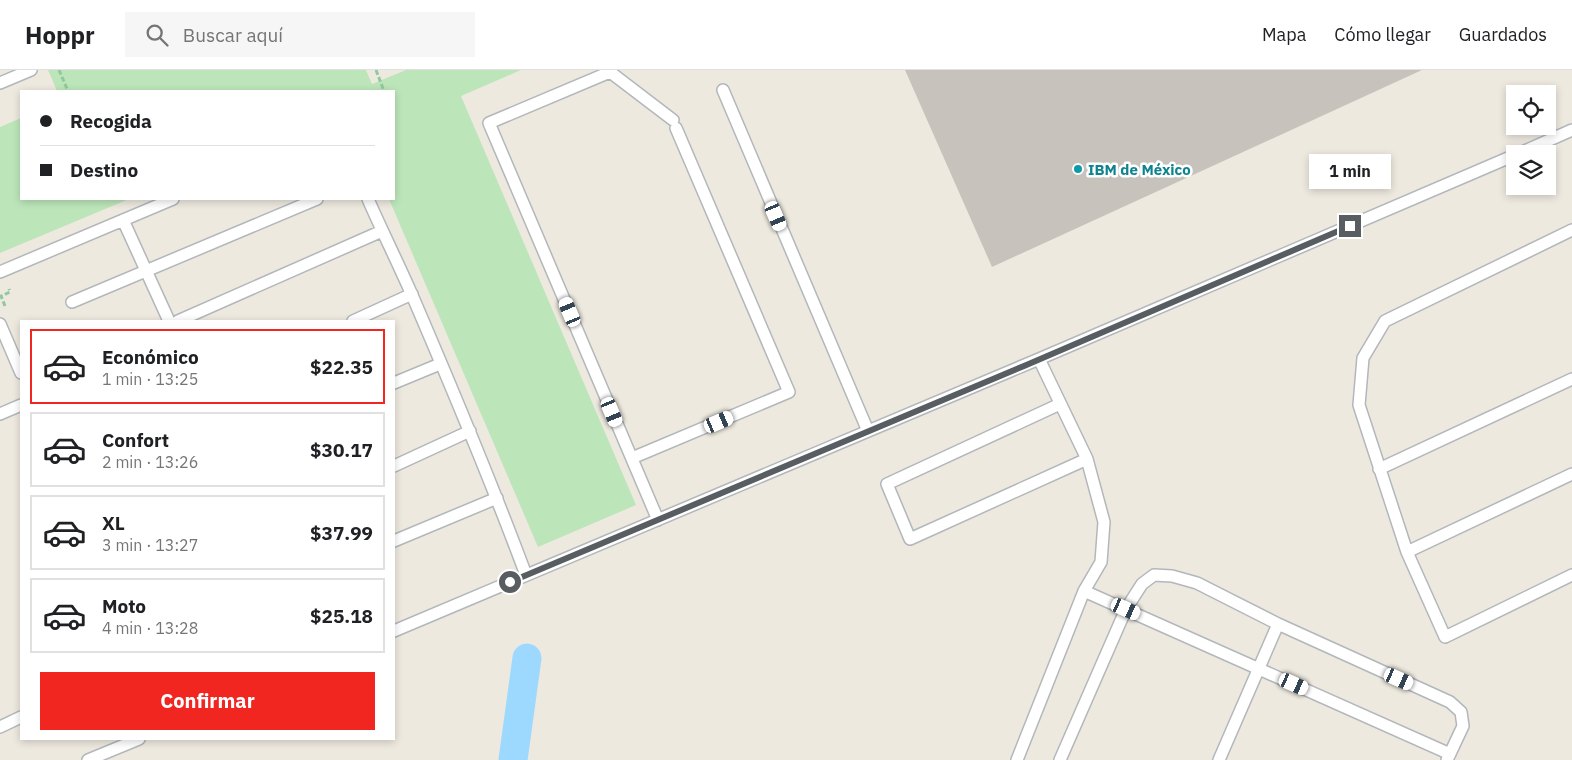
<!DOCTYPE html>
<html lang="es">
<head>
<meta charset="utf-8">
<style>
	:root { --surface:#fff; --page:#f6f6f6; --text:#202124; --muted:#757577; --line:#e0e0e0; --accent:#f22620 }
	body { margin:0; font-family:"IBM Plex Sans",sans-serif; background:var(--page); color:var(--text); height:100vh; display:flex; flex-direction:column; font-size:19px; white-space:nowrap }
	* { box-sizing:border-box; margin:0 }
	p { font-size:16px; color:var(--muted) }
	.icon { flex:none; width:28px; height:28px; fill:none; stroke:currentColor; stroke-width:2; stroke-linecap:round; stroke-linejoin:round }
	.map { position:relative; flex:1; overflow:hidden }
	.sheet { position:absolute; left:20px; top:250px; width:375px; height:420px; display:flex; flex-direction:column; background:var(--surface); border-radius:0px; box-shadow:0 2px 8px #0003 }
	.sheet>* { flex:none }
	.top-card { position:absolute; left:20px; top:20px; width:375px; height:110px; border-radius:0px; box-shadow:0 2px 8px #0003; display:grid; align-content:center; height:110px; padding:0 20px; background:var(--surface) }
	.tools { position:absolute; left:1506px; top:15px; display:grid; gap:10px }
	.tools a { display:grid; place-items:center; width:50px; height:50px; border-radius:0px; background:var(--surface); box-shadow:0 2px 8px #0003; font-size:25px }
	.end { position:absolute; width:22px; height:22px; margin:-11px; border:6px solid #585d62; background:#fff; box-shadow:0 0 0 2px #fff }
	.from { border-radius:50% }
	.bubble { position:absolute; height:35px; border-radius:0px; background:var(--surface); box-shadow:0 2px 8px #0003; font-size:16px; font-weight:700; line-height:35px; text-align:center }
	.car { position:absolute; width:15px; height:30px; margin:-15px -8px; border-radius:6px; box-shadow:0 0 4px 1px #0007; background:linear-gradient(#fff 24%,#345 0 40%,#fff 0 76%,#345 0 86%,#fff 0) }
	.top-card b { display:flex; align-items:center; gap:18px; height:48px; font-size:19px }
	.top-card b+b { border-top:1px solid var(--line) }
	.top-card i { width:12px; height:12px; background:var(--text) }
	ul { padding:9px 0 0; list-style:none }
	li { display:flex; align-items:center; gap:15px; height:75px; margin:0 10px 8px; padding:0 10px; border:2px solid var(--line); border-radius:0px }
	li div { flex:1 }
	li b { display:block; font-size:19px }
	li em { font-style:normal; font-weight:700 }
	li.current { border-color:var(--accent) }
	li>.icon { width:45px; height:45px; stroke-width:1.5 }
	.primary-button { display:flex; gap:10px; margin-top:auto; padding:10px 20px }
	.primary-button a { flex:1; height:58px; border-radius:0px; background:var(--accent); color:#fff; font-size:20px; font-weight:700; line-height:58px; text-align:center }
	header { display:flex; align-items:center; gap:30px; box-sizing:border-box; height:70px; padding:0 25px; background:var(--surface); border-bottom:1px solid var(--line) }
	header strong { font-size:24px }
	nav { display:flex; gap:28px; margin-inline-start:auto; font-size:18px }
	.search { width:350px; height:45px; background:var(--page); display:flex; align-items:center; gap:12px; box-sizing:border-box; padding:0 18px; border-radius:0px; color:var(--muted); font-size:19px }
	.map>svg:first-child { display:block }
</style>
</head>
<body>
<header>
<strong>Hoppr</strong>
<div class="search"><svg class="icon" aria-label="search" viewBox="0 0 24 24"><circle cx="10" cy="10" r="6"/><path d="M15 15l6 6"/></svg>Buscar aquí</div>
<nav><a>Mapa</a><a>Cómo llegar</a><a>Guardados</a></nav>
</header>
<div class="map">
<svg width="1572" height="690" viewBox="0 0 1572 690">
	<rect width="100%" height="100%" fill="#ede9df"/>
	<path fill="#bce6ba" d="M48 0H366L372 14 406 0H521L461 26 636 435 538 477 389 129H394V21H57Z
		M21 48V129H129L0 183V57Z"/>
	<g fill="none" stroke-linecap="round" stroke-linejoin="round">
		<path stroke="#9dd9ff" stroke-width="29" d="M513 690 527 588"/>
	</g>
	<path fill="#c7c3bc" d="M905 0H1422L992 197Z"/>
	<g fill="none" stroke-linecap="round" stroke-linejoin="round">
		<defs>
			<path id="lane" d="M0 13 31 0
				M723 20 868 361
				M1518 84 1572 60
				M368 129C382 161 398 193 412 225 452 318 491 411 526 505
				M123 150 169 251
				M1572 160 1385 251 1363 288 1359 335 1407 482 1445 567 1572 505
				M0 202 173 129
				M72 232 317 129
				M178 251 382 161
				M353 251 412 224
				M0 254 21 303
				M394 313 440 294
				M1060 334 887 414 910 469 1087 389
				M0 344 21 335
				M632 388 789 322 676 58
				M394 396 470 361
				M1379 399 1572 309
				M658 450 489 53 610 2 673 50
				M394 471 497 428
				M1407 482 1572 404
				M1084 521 1450 684
				M394 561 1039 289 1515 85
				M0 657 21 647
				M88 690 139 669
				M1017 690 1084 521 1101 492 1104 452 1087 389 1039 289
				M1060 690 1126 539 1142 514 1154 505 1172 506 1197 513 1278 554 1450 632 1461 642 1463 656 1447 690
				M1219 690 1278 554"/>
		</defs>
		<use href="#lane" stroke="#b3b7bb" stroke-width="14"/>
		<path stroke="#92c89f" stroke-width="3" stroke-dasharray="5 2.5" stroke-linecap="butt" d="M59 0 68 21
			M376 0 384 21
			M5 236 1 226 10 222 9 219"/>
		<use href="#lane" stroke="#fff" stroke-width="11"/>
	</g>
	<g fill="none" stroke-linecap="round" stroke-linejoin="round">
		<path stroke="#585d62" stroke-width="6" d="M510 512 1024 296 1350 156"/>
	</g>
	<circle fill="#0f9aa8" stroke="#fff" stroke-width="2" cx="1078" cy="99" r="5"/>
	<g text-anchor="middle" dominant-baseline="central" stroke-width="5" stroke-linejoin="round" paint-order="stroke">
		<g font-size="15" font-weight="bold" fill="#0d838f" stroke="#fff" text-anchor="start">
			<text x="1088" y="99">IBM de México</text>
		</g>
	</g>
</svg>
<div class="tools">
<a><svg class="icon" aria-label="locate" viewBox="0 0 24 24"><circle cx="12" cy="12" r="6"/><path d="M12 2v4M12 18v4M2 12h4M18 12h4"/></svg></a>
<a><svg class="icon" aria-label="layers" viewBox="0 0 24 24"><path d="M12 4l9 5-9 5-9-5zM3 14l9 5 9-5"/></svg></a>
</div>
<i class="end from" style="left:510px;top:512px"></i>
<i class="end" style="left:1350px;top:156px"></i>
<div class="bubble" style="left:1309px;top:84px;width:82px">1 min</div>
<i class="car" style="left:776px;top:146px;rotate:157deg"></i>
<i class="car" style="left:570px;top:242px;rotate:337deg"></i>
<i class="car" style="left:612px;top:342px;rotate:157deg"></i>
<i class="car" style="left:719px;top:352px;rotate:67deg"></i>
<i class="car" style="left:1126px;top:539px;rotate:114deg"></i>
<i class="car" style="left:1399px;top:609px;rotate:114deg"></i>
<i class="car" style="left:1294px;top:614px;rotate:114deg"></i>
<div class="top-card">
<b><i class="from"></i>Recogida</b>
<b><i></i>Destino</b>
</div>
<section class="sheet">
<ul>
<li class="current"><svg class="icon" aria-label="car" viewBox="0 0 24 24"><path d="M5 17H2v-5l4-1 3-4h7l3 4 3 1v5h-3M9 17h6M6 11h13"/><circle cx="7" cy="17" r="2"/><circle cx="17" cy="17" r="2"/></svg><div><b>Económico</b><p>1 min · 13:25</p></div><em>$22.35</em></li>
<li><svg class="icon" aria-label="car" viewBox="0 0 24 24"><path d="M5 17H2v-5l4-1 3-4h7l3 4 3 1v5h-3M9 17h6M6 11h13"/><circle cx="7" cy="17" r="2"/><circle cx="17" cy="17" r="2"/></svg><div><b>Confort</b><p>2 min · 13:26</p></div><em>$30.17</em></li>
<li><svg class="icon" aria-label="car" viewBox="0 0 24 24"><path d="M5 17H2v-5l4-1 3-4h7l3 4 3 1v5h-3M9 17h6M6 11h13"/><circle cx="7" cy="17" r="2"/><circle cx="17" cy="17" r="2"/></svg><div><b>XL</b><p>3 min · 13:27</p></div><em>$37.99</em></li>
<li><svg class="icon" aria-label="car" viewBox="0 0 24 24"><path d="M5 17H2v-5l4-1 3-4h7l3 4 3 1v5h-3M9 17h6M6 11h13"/><circle cx="7" cy="17" r="2"/><circle cx="17" cy="17" r="2"/></svg><div><b>Moto</b><p>4 min · 13:28</p></div><em>$25.18</em></li>
</ul>
<div class="primary-button"><a>Confirmar</a></div>
</section>
</div>
</body>
</html>
